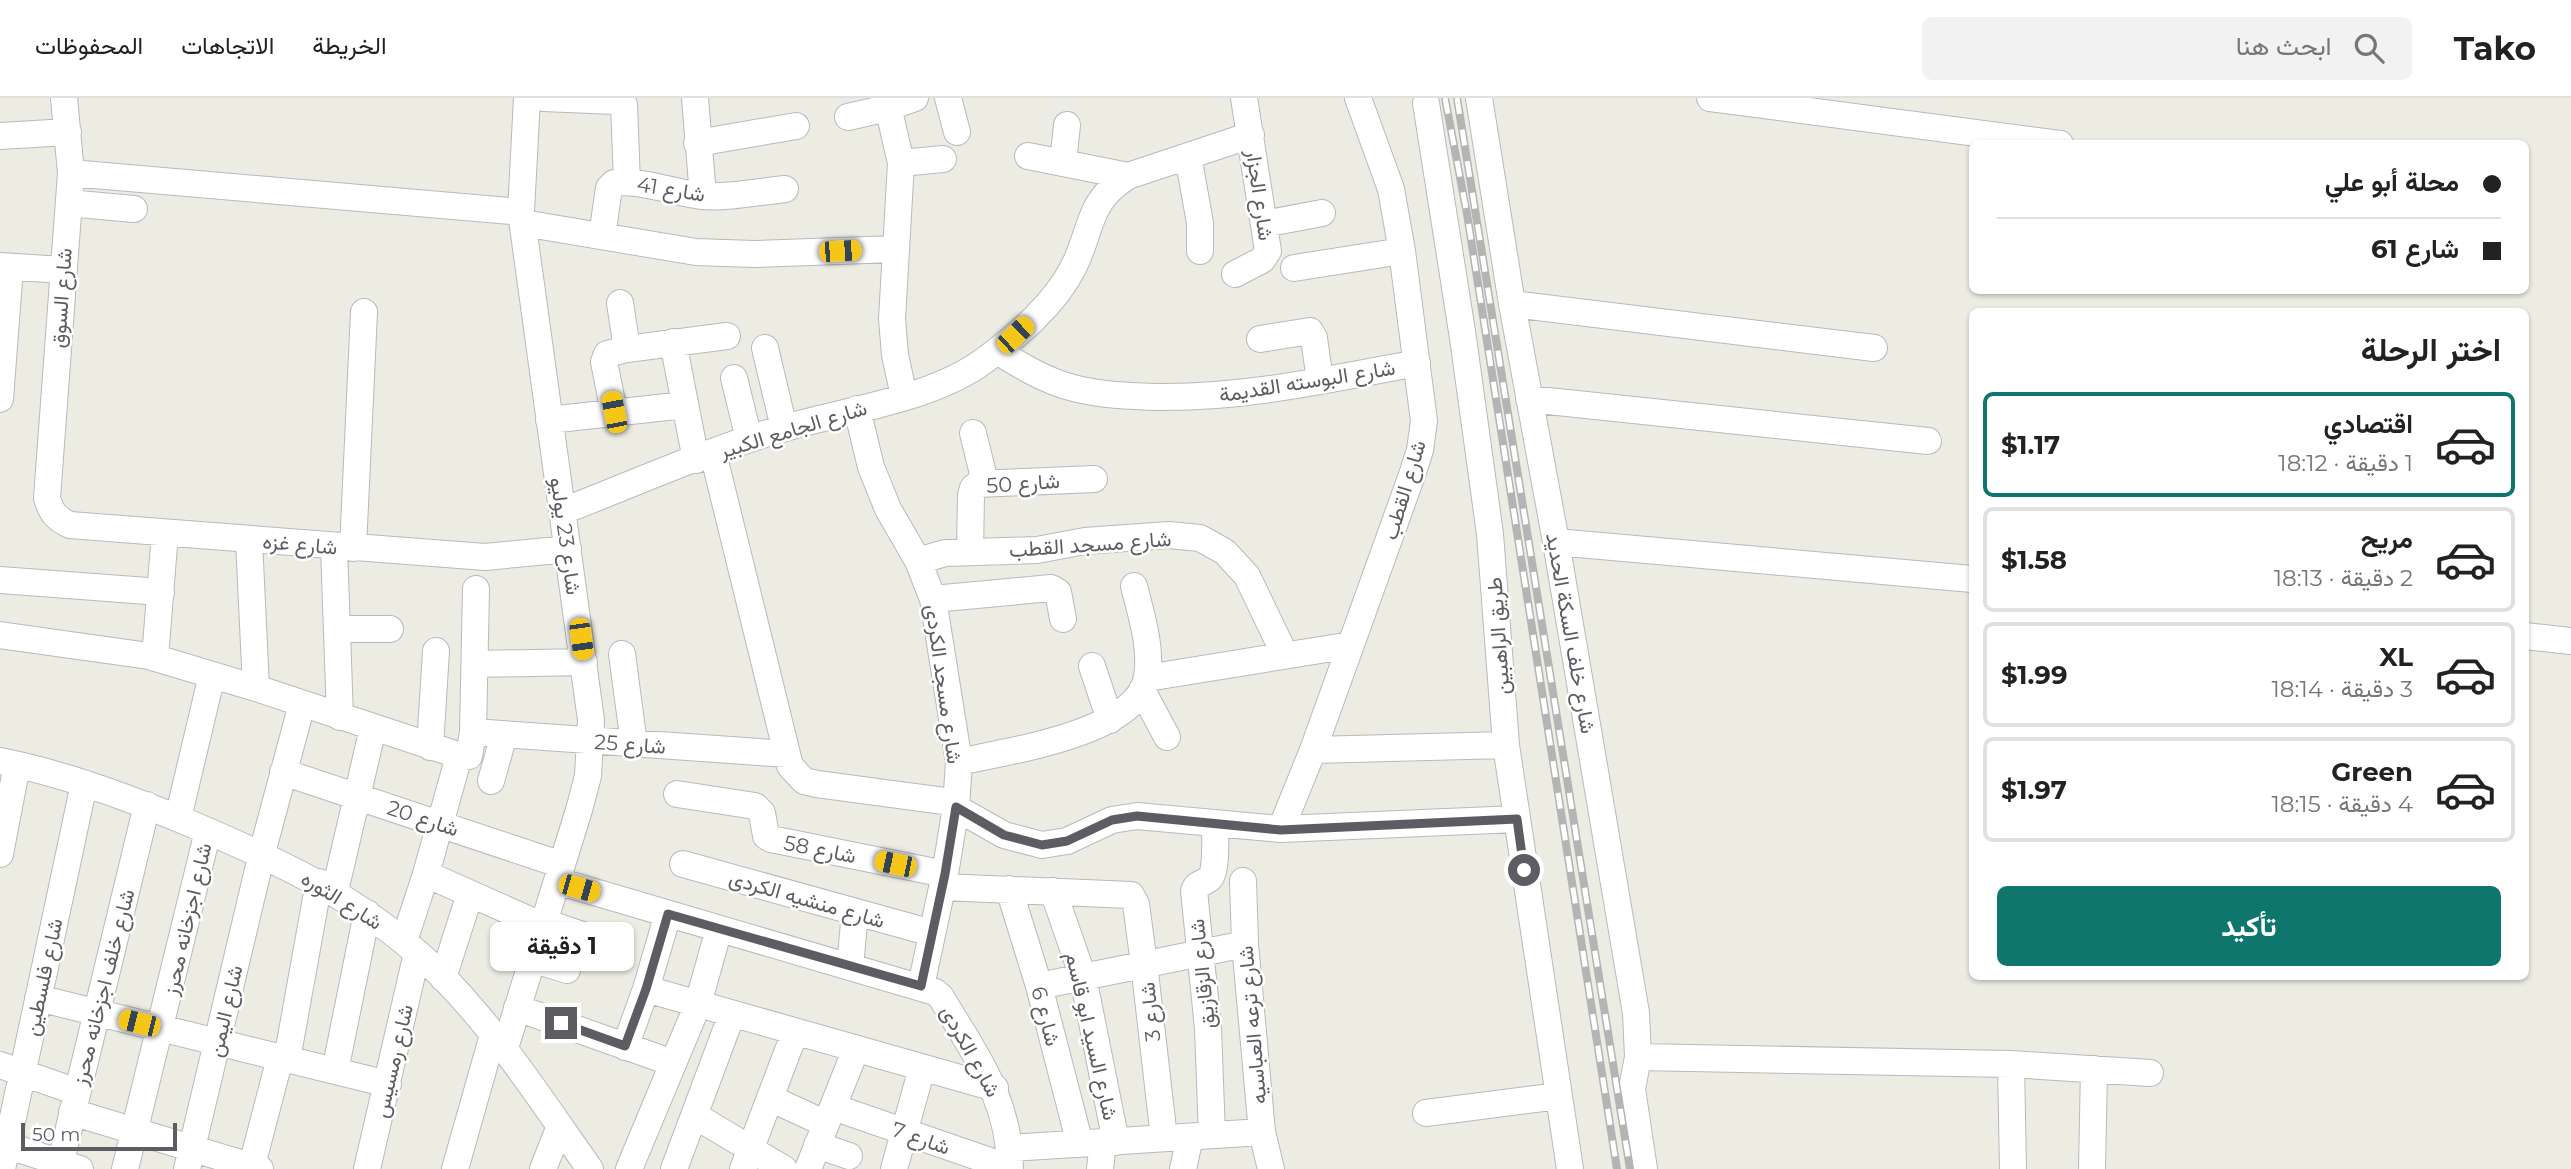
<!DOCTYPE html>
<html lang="ar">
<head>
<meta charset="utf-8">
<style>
	:root { --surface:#fff; --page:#f2f2f2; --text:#222; --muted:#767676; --line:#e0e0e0; --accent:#0f766e }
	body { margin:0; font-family:Montserrat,Vazirmatn,sans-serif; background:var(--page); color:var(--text); direction:rtl; height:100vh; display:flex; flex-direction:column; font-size:26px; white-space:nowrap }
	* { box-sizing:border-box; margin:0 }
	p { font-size:23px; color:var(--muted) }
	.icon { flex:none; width:38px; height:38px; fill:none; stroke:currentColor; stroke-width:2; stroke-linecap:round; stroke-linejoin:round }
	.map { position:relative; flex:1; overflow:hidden; direction:ltr }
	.panel { position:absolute; left:1969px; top:210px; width:560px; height:672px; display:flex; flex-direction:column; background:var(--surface); border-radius:10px; box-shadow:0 2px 5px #0004; direction:rtl }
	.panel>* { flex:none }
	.top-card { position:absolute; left:1969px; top:42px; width:560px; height:154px; border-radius:10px; box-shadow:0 2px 5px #0004; direction:rtl; display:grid; align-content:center; height:154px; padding:0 28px; background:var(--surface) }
	.scale { position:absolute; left:21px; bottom:18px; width:156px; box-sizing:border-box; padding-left:7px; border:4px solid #5b5d62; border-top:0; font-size:19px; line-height:24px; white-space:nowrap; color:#5b5d62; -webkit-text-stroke:5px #fff; paint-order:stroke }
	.end { position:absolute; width:32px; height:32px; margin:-16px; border:9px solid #5b5d62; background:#fff; box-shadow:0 0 0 4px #fff }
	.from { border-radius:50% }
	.bubble { position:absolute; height:49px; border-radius:10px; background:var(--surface); box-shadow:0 2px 5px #0004; font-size:23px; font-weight:700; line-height:49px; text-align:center; direction:rtl }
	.car { position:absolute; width:21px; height:42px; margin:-21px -10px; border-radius:9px; box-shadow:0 0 5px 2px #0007; background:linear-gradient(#f5c518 24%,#345 0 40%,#f5c518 0 76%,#345 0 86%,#f5c518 0) }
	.top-card b { display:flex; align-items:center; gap:24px; height:66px; font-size:26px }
	.top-card b+b { border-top:2px solid var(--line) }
	.top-card i { width:18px; height:18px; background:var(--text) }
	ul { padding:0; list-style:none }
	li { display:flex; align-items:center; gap:21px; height:105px; margin:0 14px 10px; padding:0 14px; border:4px solid var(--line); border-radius:10px }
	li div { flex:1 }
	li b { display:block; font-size:26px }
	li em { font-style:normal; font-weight:700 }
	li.selected { border-color:var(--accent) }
	li>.icon { width:63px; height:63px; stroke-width:1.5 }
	h2 { padding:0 28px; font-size:32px; line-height:84px }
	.primary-button { display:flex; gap:14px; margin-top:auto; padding:14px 28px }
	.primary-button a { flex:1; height:80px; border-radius:10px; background:var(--accent); color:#fff; font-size:28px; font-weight:700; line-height:80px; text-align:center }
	header { display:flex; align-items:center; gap:42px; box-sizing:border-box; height:98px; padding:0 35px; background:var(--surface); border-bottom:2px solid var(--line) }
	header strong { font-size:33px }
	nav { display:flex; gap:38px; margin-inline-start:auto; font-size:24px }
	.search { width:490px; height:63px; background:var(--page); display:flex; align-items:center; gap:18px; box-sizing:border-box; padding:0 24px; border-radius:10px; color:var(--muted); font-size:26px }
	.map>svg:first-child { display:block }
</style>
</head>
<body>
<header>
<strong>Tako</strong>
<div class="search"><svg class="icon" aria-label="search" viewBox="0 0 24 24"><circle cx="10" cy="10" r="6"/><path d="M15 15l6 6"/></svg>ابحث هنا</div>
<nav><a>الخريطة</a><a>الاتجاهات</a><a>المحفوظات</a></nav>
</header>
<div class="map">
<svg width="2571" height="1071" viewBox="0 0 2571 1071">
	<rect width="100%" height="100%" fill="#edece2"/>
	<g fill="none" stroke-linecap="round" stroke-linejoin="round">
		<defs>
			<path id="minor" d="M64 0 71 75 47 400C51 415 57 421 70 427L485 459 568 451
				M543 0 616 3 624 7 627 84
				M695 0 703 98
				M886 0 901 65 892 221 895 257 904 298
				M948 0 957 34
				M1479 0 1512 206 1556 444 1636 915 1638 959 1632 991 1644 1071
				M1710 0 2060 46
				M1426 5 1463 240 1490 436 1506 647 1570 1071
				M848 19 887 10 915 0
				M0 38 68 34
				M697 45 796 28
				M1028 58 1128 78
				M1188 58 1200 125V153
				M901 65 943 61
				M1063 65 1067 27
				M71 75 521 114
				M79 106 134 111
				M523 125 696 154 754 156 895 151
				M1264 126 1322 115
				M602 138 609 90 614 85C638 81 676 95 702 98 729 100 757 94 785 91
				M0 168 63 172
				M1294 170 1402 153
				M1235 176 1262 162 1268 153 1244 0
				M620 205 627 251
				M1512 206 1874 250
				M1260 241 1310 233 1314 240 1320 283
				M673 244 696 362
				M765 250 784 330
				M997 253C1018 266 1039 279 1063 287 1094 297 1126 298 1158 299 1246 300 1331 281 1417 265
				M734 280 749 341
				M0 301 10 169
				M1529 301 1928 343
				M857 311 871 369 888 411 918 463 933 501 959 664 956 709 945 776 921 888
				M614 314 604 264 607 256 627 251 727 238
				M549 322 685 307
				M973 335 985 384
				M713 355 790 668 804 683 817 686 944 703 1004 737 1042 747 1067 743 1112 722 1137 718 1281 731 1517 721
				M563 413C635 385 707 353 781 331 844 312 932 302 985 262 1018 237 1054 207 1073 170 1093 131 1086 104 1128 78L1251 37
				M249 442 256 590
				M1556 444 1972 481
				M334 449 340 619
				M353 450 364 214
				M970 453 971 397 973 390 978 386 1094 381
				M918 463 945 455 1037 452 1085 443 1169 437 1200 440 1225 454 1247 478 1285 557
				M0 482 161 494
				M933 501 1051 490 1058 494 1063 521
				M337 531H390
				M0 537 149 558 256 590 464 659 469 658 473 634 476 491
				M2525 538 2571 543
				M622 556 634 646
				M155 560 165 435
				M475 566 584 564
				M1092 568 1110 622
				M1147 580 1351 547
				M1142 592 1167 639
				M473 634 787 656
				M430 649 436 553
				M1313 652 1506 647
				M0 663C67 676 133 701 196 728 288 767 370 806 442 878 499 936 543 1005 590 1071
				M959 664C1006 653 1137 636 1147 579 1152 550 1141 516 1134 488
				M283 674 562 767
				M491 683 504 637
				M677 696 755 708 762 715 766 738 771 741 945 776
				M178 720 212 577
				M1281 731 1313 652 1412 377 1420 352 1424 323 1402 153 1391 91 1358 0
				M0 756 17 667
				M683 766 932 835
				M426 776 543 828
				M557 783 935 894 941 899C975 957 1010 1001 1010 1071
				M1243 783 1245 846 1262 1034 1271 1071
				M942 789 1131 797 1136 806 1144 866 1164 1040
				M1009 791 1039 888 1080 1046
				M335 793 373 630
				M1053 793 1083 879 1116 1044
				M544 824 600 843
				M404 843 426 776 459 658
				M532 861 567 872
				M850 868 855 814
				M443 880 470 796
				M1039 888 1245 846
				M646 891 995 990
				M38 900 388 986
				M517 910 673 965
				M625 949 646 891 668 816
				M505 950 579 712 588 678 591 622 521 114 527 0
				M1638 959 2011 966 2150 975
				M287 961 319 784
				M2011 966 2013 1071
				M0 967 77 994
				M335 973 367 815
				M770 1000 826 1026
				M833 1009 1010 1070
				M72 1014 260 1071
				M1426 1015 1559 998
				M694 1017 784 1071
				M1212 1037 1208 930 1194 793C1197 784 1204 786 1210 780 1217 774 1215 736 1215 725
				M0 1045 80 1071
				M817 1047 849 1058
				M1010 1050 1262 1034
				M2 1071 84 686
				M59 1071 147 707
				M125 1071 208 733
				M187 1071 262 755 302 606
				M251 1071 280 960
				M367 1071 417 855
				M455 1071 493 937
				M543 1071 560 1028
				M629 1071 698 906 719 831
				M674 1071 732 916
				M743 1071 795 934
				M808 1071 856 951
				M894 1071 922 970
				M1100 1071 1103 1044
				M1183 1071 1190 1039
				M2092 1071 2094 971"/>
		</defs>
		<use href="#minor" stroke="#b8b9be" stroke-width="28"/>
		<use href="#minor" stroke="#fff" stroke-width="26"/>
		<defs>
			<path id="rail" d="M1445 0 1467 116 1617 1071
				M1457 0 1630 1071"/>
		</defs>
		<use href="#rail" stroke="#b3b4b4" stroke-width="8"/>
		<use href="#rail" stroke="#fff" stroke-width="5" stroke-dasharray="16" stroke-linecap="butt"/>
	</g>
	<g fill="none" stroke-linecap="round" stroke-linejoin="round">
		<path stroke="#5b5d62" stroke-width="9" d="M561 925 625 948 646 891 668 816 921 888 945 776 956 709 1004 737 1042 747 1067 743 1112 722 1137 718 1281 732 1517 721 1524 772"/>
	</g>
	<g text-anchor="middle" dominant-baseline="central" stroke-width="5" stroke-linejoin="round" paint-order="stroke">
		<g font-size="21" fill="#5b5d62" stroke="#fff">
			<text transform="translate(671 91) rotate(9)">شارع 41</text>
			<text transform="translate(1260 97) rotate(82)">شارع الجزار</text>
			<text transform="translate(61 200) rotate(-86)">شارع السوق</text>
			<text transform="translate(1307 283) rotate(-9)">شارع البوسته القديمة</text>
			<text transform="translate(793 331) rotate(-17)">شارع الجامع الكبير</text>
			<text transform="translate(1023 385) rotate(-4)">شارع 50</text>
			<text transform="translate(1404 392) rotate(-73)">شارع القطب</text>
			<text transform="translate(566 438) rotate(82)">شارع 23 يوليو</text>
			<text transform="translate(300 446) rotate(5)">شارع غزه</text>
			<text transform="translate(1090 446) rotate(-4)">شارع مسجد القطب</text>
			<text transform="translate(1571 535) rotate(80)">شارع خلف السكة الحديد</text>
			<text transform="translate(1498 538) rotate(-94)">طريق الراهبين</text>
			<text transform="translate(944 586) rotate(82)">شارع مسجد الكردى</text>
			<text transform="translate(630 646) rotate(4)">شارع 25</text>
			<text transform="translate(423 720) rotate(18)">شارع 20</text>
			<text transform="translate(820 751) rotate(11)">شارع 58</text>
			<text transform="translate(807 801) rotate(16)">شارع منشيه الكردى</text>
			<text transform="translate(342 802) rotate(32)">شارع الثوره</text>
			<text transform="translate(187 821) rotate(-77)">شارع اجزخانه محرز</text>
			<text transform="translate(1202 876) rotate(-96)">شارع الزقازيق</text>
			<text transform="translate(43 879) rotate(-78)">شارع فلسطين</text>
			<text transform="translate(103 889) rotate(-76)">شارع خلف اجزخانه محرز</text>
			<text transform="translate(225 913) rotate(-77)">شارع اليمن</text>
			<text transform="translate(1150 914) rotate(-96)">شارع 3</text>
			<text transform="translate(1046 918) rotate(75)">شارع 6</text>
			<text transform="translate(1252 927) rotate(-95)">شارع ترعه العباسيه</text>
			<text transform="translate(1092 938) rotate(77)">شارع السيد ابو قاسم</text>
			<text transform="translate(971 953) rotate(61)">شارع الكردى</text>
			<text transform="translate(393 963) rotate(-77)">شارع رمسيس</text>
			<text transform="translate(921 1040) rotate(19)">شارع 7</text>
		</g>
	</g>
</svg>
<div class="scale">50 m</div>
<i class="end from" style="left:1524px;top:772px"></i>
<i class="end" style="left:561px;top:925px"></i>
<div class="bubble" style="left:490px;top:824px;width:144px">1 دقيقة</div>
<i class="car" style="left:840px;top:153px;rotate:87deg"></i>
<i class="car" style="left:1015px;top:237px;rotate:46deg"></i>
<i class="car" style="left:614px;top:314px;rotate:349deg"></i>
<i class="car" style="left:581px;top:541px;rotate:172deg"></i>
<i class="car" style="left:895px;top:766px;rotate:282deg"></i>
<i class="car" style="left:579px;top:790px;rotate:106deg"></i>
<i class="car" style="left:139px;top:925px;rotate:284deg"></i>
<div class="top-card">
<b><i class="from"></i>محلة أبو علي</b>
<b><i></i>شارع 61</b>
</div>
<section class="panel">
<h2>اختر الرحلة</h2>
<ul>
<li class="selected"><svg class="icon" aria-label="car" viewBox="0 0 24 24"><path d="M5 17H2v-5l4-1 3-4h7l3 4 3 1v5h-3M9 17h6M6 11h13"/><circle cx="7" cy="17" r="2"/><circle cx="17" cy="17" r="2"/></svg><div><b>اقتصادي</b><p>1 دقيقة · 18:12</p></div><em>$1.17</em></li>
<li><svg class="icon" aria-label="car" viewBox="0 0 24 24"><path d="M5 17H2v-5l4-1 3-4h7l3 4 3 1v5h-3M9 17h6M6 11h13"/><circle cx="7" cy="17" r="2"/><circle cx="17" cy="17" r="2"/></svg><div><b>مريح</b><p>2 دقيقة · 18:13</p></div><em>$1.58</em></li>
<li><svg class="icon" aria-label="car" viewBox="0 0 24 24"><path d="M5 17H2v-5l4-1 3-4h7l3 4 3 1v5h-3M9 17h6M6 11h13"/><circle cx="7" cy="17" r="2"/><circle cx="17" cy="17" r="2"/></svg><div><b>XL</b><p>3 دقيقة · 18:14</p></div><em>$1.99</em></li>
<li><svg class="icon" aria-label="car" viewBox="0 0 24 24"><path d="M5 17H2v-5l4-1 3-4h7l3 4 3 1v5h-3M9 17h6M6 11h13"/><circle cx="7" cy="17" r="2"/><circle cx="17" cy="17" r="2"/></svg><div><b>Green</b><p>4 دقيقة · 18:15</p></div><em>$1.97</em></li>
</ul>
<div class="primary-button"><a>تأكيد</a></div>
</section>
</div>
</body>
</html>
